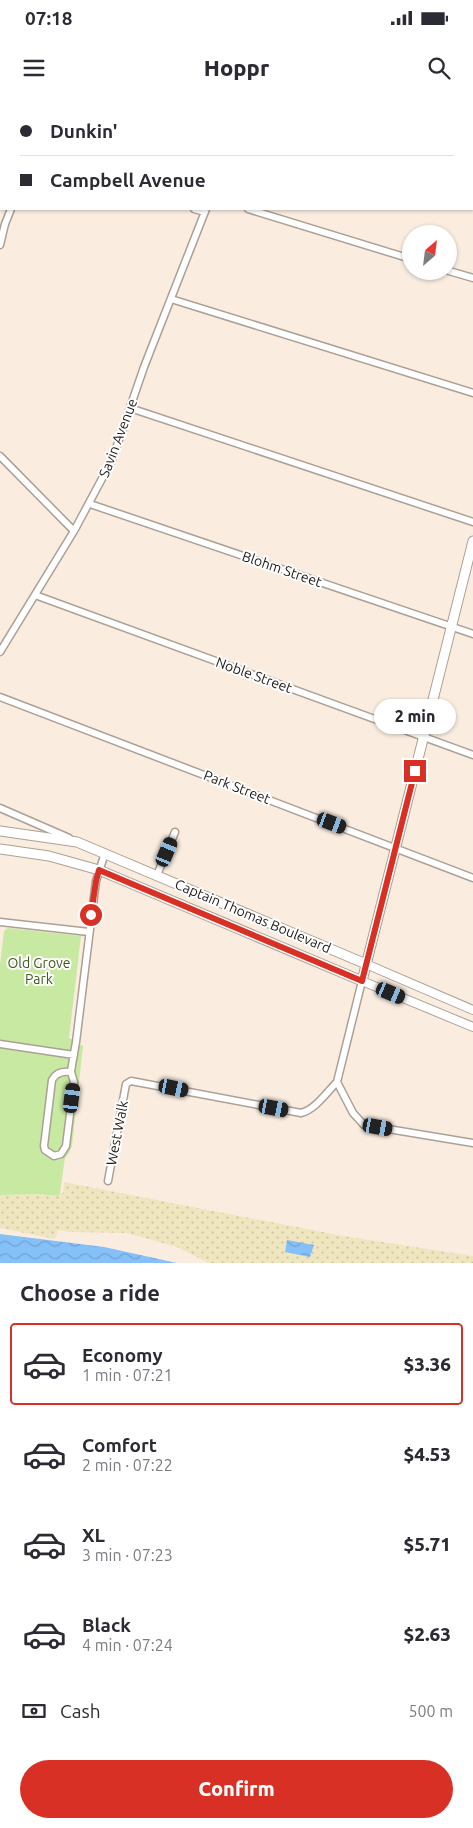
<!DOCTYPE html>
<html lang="en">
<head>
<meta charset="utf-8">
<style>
	:root { --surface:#fff; --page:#f7f7f7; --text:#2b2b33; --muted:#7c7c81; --line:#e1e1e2; --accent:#d93025 }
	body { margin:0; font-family:Ubuntu,sans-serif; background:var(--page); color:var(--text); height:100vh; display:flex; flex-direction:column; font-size:19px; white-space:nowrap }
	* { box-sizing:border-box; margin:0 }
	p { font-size:16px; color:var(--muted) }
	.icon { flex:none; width:28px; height:28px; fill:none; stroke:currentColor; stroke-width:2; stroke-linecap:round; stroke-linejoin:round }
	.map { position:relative; height:1163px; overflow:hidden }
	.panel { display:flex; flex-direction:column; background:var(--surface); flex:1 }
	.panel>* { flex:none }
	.top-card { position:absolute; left:0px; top:0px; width:474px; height:110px; box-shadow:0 1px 4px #0004; display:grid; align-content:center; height:110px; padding:0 20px; background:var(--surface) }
	.needle { width:32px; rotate:28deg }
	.buttons { position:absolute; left:402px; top:125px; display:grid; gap:10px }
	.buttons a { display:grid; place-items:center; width:55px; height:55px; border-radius:50%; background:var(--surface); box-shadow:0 1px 4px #0004; font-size:25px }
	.end { position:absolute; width:22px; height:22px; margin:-11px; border:6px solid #d93025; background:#fff; box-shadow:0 0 0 2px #fff }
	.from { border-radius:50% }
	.bubble { position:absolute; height:35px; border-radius:18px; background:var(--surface); box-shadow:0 1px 4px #0004; font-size:16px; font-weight:800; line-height:35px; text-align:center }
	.car { position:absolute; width:15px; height:30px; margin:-15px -8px; border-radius:6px; box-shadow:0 0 4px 1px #0007; background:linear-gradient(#222 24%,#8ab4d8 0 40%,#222 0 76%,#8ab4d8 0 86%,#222 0) }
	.top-card b { display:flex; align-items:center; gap:18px; height:48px; font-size:19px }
	.top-card b+b { border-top:1px solid var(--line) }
	.top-card i { width:12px; height:12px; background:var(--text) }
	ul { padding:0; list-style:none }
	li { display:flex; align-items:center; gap:15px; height:82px; margin:0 10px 8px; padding:0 10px; border:2px solid transparent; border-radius:5px }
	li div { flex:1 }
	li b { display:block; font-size:19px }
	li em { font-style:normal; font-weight:800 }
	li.active { border-color:var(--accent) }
	li>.icon { width:45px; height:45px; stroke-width:1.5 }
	h2 { padding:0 20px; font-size:22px; line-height:60px }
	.pay { display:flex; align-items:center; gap:12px; height:55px; padding:0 20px; font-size:19px }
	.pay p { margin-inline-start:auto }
	.primary-button { display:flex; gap:10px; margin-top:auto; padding:10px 20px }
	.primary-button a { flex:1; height:58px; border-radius:30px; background:var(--accent); color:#fff; font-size:20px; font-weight:800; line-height:58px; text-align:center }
	.status { display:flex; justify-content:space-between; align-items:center; height:35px; padding:0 25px; background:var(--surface); direction:ltr }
	.status svg { height:14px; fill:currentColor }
	header { display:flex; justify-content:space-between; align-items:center; height:65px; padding:0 20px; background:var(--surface); font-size:22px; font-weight:800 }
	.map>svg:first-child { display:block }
</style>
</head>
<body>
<div class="status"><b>07:18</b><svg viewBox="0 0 49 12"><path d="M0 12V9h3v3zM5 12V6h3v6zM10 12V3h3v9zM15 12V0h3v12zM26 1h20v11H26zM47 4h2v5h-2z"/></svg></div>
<header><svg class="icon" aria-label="menu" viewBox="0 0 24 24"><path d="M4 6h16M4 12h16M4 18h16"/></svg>Hoppr<svg class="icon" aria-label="search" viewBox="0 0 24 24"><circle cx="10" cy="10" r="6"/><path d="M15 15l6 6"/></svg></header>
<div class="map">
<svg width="473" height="1163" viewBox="0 0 473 1163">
	<defs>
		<pattern id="sand-dots" width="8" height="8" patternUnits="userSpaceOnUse" patternTransform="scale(1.25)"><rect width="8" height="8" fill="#efe6c0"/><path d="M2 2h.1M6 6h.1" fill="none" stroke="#ccc5a4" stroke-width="1.8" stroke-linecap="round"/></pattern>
		<pattern id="water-waves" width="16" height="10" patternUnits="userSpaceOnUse" patternTransform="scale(1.25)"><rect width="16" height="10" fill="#85c0f8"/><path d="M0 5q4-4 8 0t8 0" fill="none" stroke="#72a4d4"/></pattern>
	</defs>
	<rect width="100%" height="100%" fill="#faede0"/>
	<path fill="url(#sand-dots)" d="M64 1082 343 1136 473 1156V1163H209L177 1147 127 1133 70 1132 58 1130 55 1139 0 1128V1095L39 1094 57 1096 58 1093H63Z"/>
	<path fill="#c7e9a2" d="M8 828 81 836 69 938 83 946 72 1046 69 1053 65 1058 60 1093 58 1096 39 1094 0 1095V864L4 831Z"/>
	<path fill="url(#water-waves)" d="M0 1134 104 1147 177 1163H0Z
		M287 1140 314 1145 310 1157 285 1152Z"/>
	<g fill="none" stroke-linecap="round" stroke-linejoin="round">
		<defs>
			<path id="minor" d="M78 0V1
				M266 1 267 0
				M472 74H473
				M194 109 205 112
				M248 109 411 159
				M0 145 5 124 11 109
				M449 171 473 178
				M171 199 473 293
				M130 308 473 422
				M0 356 74 431
				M90 404 473 534
				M35 495 473 655
				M0 552 74 431 112 360 144 267 206 109
				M0 597 473 778
				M0 708 69 738
				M157 775 175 732
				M0 822 89 832
				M0 944 74 955
				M71 972C63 971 56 972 52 980L44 1046 45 1050 54 1056 61 1054 66 1046 74 982 71 972 72 965 76 942 96 781 105 753
				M337 982 353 1013 364 1025 473 1043
				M337 982 362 881
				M108 1081 126 984 131 981 301 1013C315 1010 327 992 337 982"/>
			<path id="tertiary" d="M366 864 473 910
				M362 881 473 927"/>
			<path id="secondary" d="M0 731 77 742 366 864
				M0 749 49 756 99 770 362 881 473 441"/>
		</defs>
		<use href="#minor" stroke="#aca095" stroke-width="9"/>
		<use href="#tertiary" stroke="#aca095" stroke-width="10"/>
		<use href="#secondary" stroke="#aca095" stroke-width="11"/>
		<use href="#minor" stroke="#fff" stroke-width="6"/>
		<use href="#tertiary" stroke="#fff" stroke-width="8"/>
		<use href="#secondary" stroke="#fff" stroke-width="9"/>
	</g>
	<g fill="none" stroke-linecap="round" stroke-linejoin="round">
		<path stroke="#d93025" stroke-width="6" d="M91 815 96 781 99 770 362 881 415 671"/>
	</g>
	<g text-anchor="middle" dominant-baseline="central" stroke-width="4" stroke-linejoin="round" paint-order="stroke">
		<g font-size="14" fill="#1e1a16" stroke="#fff">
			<text transform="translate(118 338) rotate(-69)">Savin Avenue</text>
			<text transform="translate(282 469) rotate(19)">Blohm Street</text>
			<text transform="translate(254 575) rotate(20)">Noble Street</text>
			<text transform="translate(237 687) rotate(21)">Park Street</text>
			<text transform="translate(253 816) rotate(23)">Captain Thomas Boulevard</text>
			<text transform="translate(117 1033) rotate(-79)">West Walk</text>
		</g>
		<g font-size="14" fill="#415a1c" stroke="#fff">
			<text x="39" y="863">Old Grove<tspan x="39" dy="16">Park</tspan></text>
		</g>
	</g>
</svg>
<div class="buttons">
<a><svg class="needle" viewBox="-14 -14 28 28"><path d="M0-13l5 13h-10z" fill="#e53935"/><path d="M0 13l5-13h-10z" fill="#7c7c81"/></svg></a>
</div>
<i class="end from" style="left:91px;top:815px"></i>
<i class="end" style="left:415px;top:671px"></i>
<div class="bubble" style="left:374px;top:599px;width:82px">2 min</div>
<i class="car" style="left:332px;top:723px;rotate:111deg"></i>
<i class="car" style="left:167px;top:752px;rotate:23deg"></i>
<i class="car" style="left:391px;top:893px;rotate:113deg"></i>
<i class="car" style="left:174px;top:988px;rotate:102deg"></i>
<i class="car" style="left:72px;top:998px;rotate:7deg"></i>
<i class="car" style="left:274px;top:1008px;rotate:101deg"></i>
<i class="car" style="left:378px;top:1027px;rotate:100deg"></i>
<div class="top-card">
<b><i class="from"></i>Dunkin'</b>
<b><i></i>Campbell Avenue</b>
</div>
</div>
<section class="panel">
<h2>Choose a ride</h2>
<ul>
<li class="active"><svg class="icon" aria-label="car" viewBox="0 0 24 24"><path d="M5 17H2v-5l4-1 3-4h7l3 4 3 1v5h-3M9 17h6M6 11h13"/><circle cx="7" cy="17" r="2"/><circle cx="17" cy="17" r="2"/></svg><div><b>Economy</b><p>1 min · 07:21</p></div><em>$3.36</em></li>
<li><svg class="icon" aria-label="car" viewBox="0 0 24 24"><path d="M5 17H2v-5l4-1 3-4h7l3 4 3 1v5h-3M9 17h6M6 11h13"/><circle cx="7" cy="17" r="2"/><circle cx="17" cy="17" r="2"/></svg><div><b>Comfort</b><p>2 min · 07:22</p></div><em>$4.53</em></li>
<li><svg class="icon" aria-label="car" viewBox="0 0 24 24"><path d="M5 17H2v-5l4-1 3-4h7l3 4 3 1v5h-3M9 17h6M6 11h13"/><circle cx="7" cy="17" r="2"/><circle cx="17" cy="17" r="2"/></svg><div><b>XL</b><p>3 min · 07:23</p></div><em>$5.71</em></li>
<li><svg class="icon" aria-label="car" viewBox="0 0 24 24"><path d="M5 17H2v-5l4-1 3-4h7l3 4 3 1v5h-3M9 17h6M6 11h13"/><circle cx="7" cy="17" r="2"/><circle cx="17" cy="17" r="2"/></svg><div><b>Black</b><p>4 min · 07:24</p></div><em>$2.63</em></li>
</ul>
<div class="pay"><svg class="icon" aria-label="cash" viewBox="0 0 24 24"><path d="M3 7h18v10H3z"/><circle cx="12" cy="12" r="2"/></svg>Cash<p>500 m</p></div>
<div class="primary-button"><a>Confirm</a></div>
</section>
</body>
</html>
